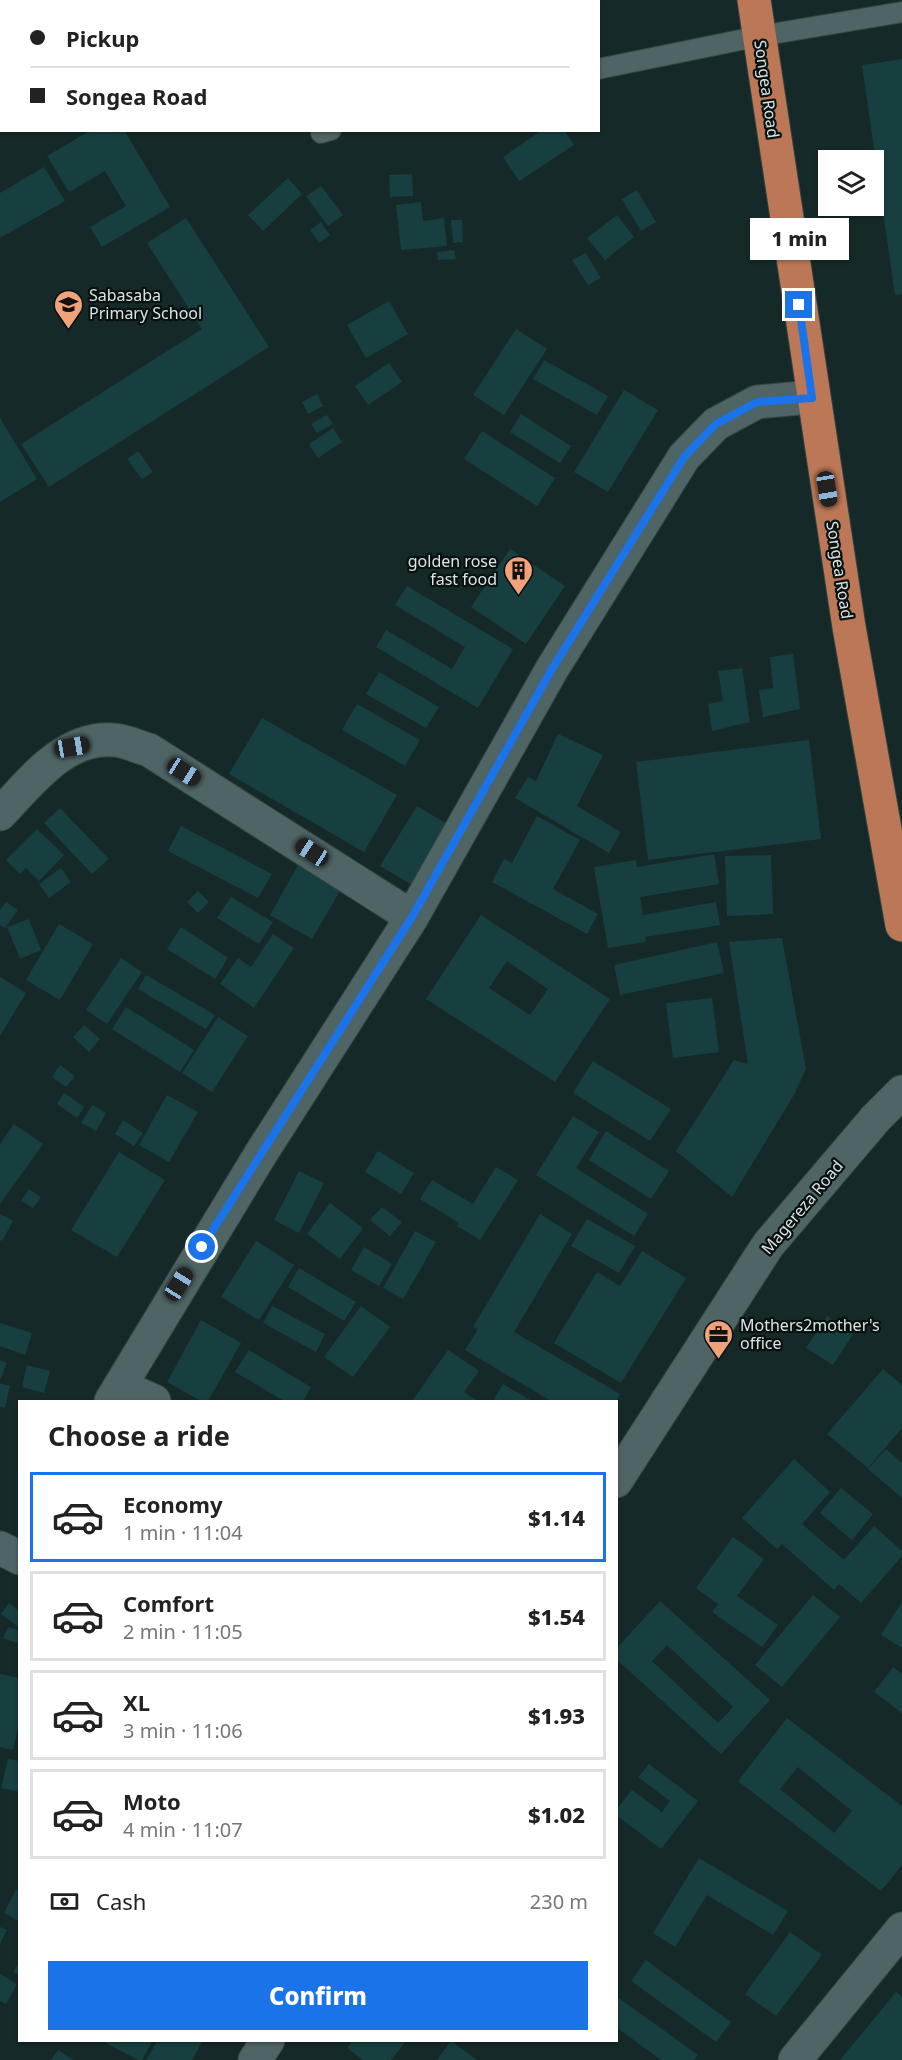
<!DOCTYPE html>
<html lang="en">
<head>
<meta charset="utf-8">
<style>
	:root { --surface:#fff; --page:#f6f6f6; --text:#222; --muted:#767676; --line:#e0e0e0; --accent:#1a73e8 }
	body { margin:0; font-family:"Noto Sans",sans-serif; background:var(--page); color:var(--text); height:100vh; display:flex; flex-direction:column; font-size:22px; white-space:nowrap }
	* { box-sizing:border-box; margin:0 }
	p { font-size:20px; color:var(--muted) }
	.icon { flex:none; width:33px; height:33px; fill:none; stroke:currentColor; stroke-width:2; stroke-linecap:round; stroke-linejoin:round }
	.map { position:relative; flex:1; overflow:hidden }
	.details { position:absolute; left:18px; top:1400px; width:600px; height:642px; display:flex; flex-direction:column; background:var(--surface); border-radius:0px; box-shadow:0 2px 4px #0004 }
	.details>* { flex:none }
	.guide { position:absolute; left:0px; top:0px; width:600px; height:132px; box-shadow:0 2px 4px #0004; display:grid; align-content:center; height:132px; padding:0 30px; background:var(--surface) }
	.controls { position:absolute; left:818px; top:150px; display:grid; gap:12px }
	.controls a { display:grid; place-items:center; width:66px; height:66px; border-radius:0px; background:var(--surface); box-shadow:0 2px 4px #0004; font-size:30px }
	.end { position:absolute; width:27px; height:27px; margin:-14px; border:8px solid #1a73e8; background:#fff; box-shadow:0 0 0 3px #fff }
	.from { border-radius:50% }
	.bubble { position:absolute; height:42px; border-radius:0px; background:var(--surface); box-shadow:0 2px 4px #0004; font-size:20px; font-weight:800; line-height:42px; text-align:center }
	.car { position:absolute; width:18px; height:36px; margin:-18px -9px; border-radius:8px; box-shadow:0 0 4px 2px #0007; background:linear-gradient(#222 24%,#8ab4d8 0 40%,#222 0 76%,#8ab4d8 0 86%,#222 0) }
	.guide b { display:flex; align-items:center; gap:21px; height:57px; font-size:22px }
	.guide b+b { border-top:2px solid var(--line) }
	.guide i { width:15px; height:15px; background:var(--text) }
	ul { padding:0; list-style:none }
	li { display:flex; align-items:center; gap:18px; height:90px; margin:0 12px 9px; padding:0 18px; border:3px solid var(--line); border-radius:0px }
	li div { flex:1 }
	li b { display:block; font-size:22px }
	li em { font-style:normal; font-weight:800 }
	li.active { border-color:var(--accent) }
	li>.icon { width:54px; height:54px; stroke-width:1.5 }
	h2 { padding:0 30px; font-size:27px; line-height:72px }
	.pay { display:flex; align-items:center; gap:15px; height:66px; padding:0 30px; font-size:22px }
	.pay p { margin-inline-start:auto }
	.action { display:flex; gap:12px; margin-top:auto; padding:12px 30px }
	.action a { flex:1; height:69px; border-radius:0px; background:var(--accent); color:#fff; font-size:24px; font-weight:800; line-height:69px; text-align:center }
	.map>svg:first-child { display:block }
</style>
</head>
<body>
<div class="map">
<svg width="902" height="2060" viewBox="0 0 902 2060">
	<rect width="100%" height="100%" fill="#162929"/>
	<path fill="#173f3f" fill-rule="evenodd" d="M902 59V294L895 295 862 65Z
		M91 130H124L170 207 102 247 90 227 126 206 105 171 69 192 47 156Z
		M542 130H564L574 145 519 181 503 157Z
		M44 167 65 201 0 238V193Z
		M412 174 413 196 390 197 389 175Z
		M288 178 302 194 263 231 248 215Z
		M321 186 343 215 328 226 306 196Z
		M637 190 656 222 641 231 622 199Z
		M421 202 423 221 444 218 447 246 401 250 396 205Z
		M617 215 634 237 605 260 587 238Z
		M186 218 269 347 49 487 21 444 202 329 147 243Z
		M451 220H462L463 242 453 243Z
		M321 222 330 235 319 243 310 230Z
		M454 250 456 259 438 260 437 252Z
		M586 253 601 278 588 285 572 260Z
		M389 301 408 334 366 358 347 325Z
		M516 329 547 349 504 415 473 395Z
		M544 360 608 396 597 415 533 379Z
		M389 363 402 382 368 405 355 386Z
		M624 390 658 410 608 492 574 472Z
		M317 394 323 406 308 414 302 402Z
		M521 414 571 446 560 463 510 432Z
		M327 415 333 424 317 433 311 424Z
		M0 418 37 479 0 502Z
		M333 428 342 442 318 458 309 444Z
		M482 431 555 478 537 506 464 459Z
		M138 451 153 472 142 479 127 459Z
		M510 549 565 586 526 644 471 607Z
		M407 586 513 649 478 708 376 647 386 630 452 669 465 647 395 605Z
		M793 654 800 709 763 717 759 690 773 688 770 657Z
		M742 668 750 722 712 731 708 704 723 701 718 671Z
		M379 672 439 707 426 728 366 694Z
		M357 704 420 740 405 766 342 730Z
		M262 718 397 795 364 852 229 774Z
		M558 734 603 755 577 806 621 832 609 853 515 798 528 777 536 781Z
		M809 740 821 839 648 860 636 762Z
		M417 806 449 825 412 885 380 866Z
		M60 808 109 859 92 874 44 823Z
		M537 816 580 840 553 889 598 914 587 934 492 882 504 859 512 863Z
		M181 826 272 874 258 898 168 851Z
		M37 829 64 855 39 881 26 868 20 874 6 860Z
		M714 854 719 884 640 897 643 915 716 902 720 925 645 937 646 942 608 948 594 867 636 860 637 867Z
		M771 855 773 914 727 916 725 856Z
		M302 858 345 882 312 939 270 915Z
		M61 868 71 882 49 898 39 884Z
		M198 891 209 902 198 913 187 902Z
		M231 897 273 922 259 944 217 918Z
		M6 902 18 910 5 928 0 925V910Z
		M481 915 610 999 555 1082 426 999ZM507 961 548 989 530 1015 489 988Z
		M29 919 41 950 20 959 7 927Z
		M59 924 93 944 60 1000 26 980Z
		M181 927 228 958 215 979 167 949Z
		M273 934 294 948 254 1008 220 984 238 958 251 967Z
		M782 938 806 1069 795 1093 732 1197 676 1151 734 1060 748 1064 729 942Z
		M717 942 724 973 620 995 614 965Z
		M121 958 142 972 107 1024 86 1010Z
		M146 975 215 1015 206 1029 138 989Z
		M0 977 26 993 0 1036Z
		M712 998 719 1052 673 1058 666 1003Z
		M126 1007 194 1050 180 1072 112 1029Z
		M218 1017 248 1036 212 1092 182 1073Z
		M84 1025 100 1039 89 1052 73 1037Z
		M593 1061 671 1109 650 1141 573 1093Z
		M60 1065 75 1076 66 1087 52 1077Z
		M64 1093 84 1107 77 1118 57 1104Z
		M167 1095 198 1112 169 1162 139 1145Z
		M92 1105 106 1113 96 1131 81 1123Z
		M573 1116 599 1132 576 1168 648 1214 634 1236 536 1175Z
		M123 1120 143 1133 134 1146 115 1134Z
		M14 1124 43 1144 0 1204V1144Z
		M606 1131 669 1171 651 1199 589 1160Z
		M378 1151 414 1173 401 1194 365 1172Z
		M119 1152 165 1180 117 1257 71 1230Z
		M496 1167 518 1180 480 1240 457 1226 459 1223 420 1199 432 1180 473 1204Z
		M299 1171 324 1183 299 1233 274 1220Z
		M29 1189 41 1197 33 1208 21 1201Z
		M330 1203 363 1228 340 1259 307 1234Z
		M382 1207 402 1222 390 1236 370 1220Z
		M0 1214 13 1221 2 1241 0 1240Z
		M540 1214 572 1234 514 1332 620 1394 616 1401H551L465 1350 478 1329 473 1327Z
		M587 1219 635 1246 619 1273 571 1246Z
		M415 1231 436 1242 403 1299 383 1288Z
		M256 1241 294 1265 259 1320 221 1297Z
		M364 1247 392 1264 379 1286 351 1270Z
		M642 1251 686 1278 621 1383 554 1343 597 1272 620 1286Z
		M299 1268 356 1302 344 1321 288 1287Z
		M272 1306 325 1334 316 1352 263 1323Z
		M361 1306 390 1327 353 1377 324 1357Z
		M827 1316 853 1334 833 1365 806 1348Z
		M201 1320 241 1343 208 1401H201L167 1382Z
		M0 1323 32 1333 25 1355 0 1346Z
		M249 1350 311 1387 303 1401H284L235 1372Z
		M448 1350 479 1371 464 1392 478 1401H412Z
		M0 1360 7 1363 0 1380Z
		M27 1365 50 1371 44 1393 22 1387Z
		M883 1369 902 1385V1428L868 1468 827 1434Z
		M0 1383 10 1386 5 1408 0 1407Z
		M503 1384 532 1401H498L494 1399Z
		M886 1449 902 1463V1498L868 1469Z
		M794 1459 830 1492 802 1524 844 1560 874 1526 902 1551V1556L861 1603 839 1584 834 1590 782 1544 777 1549 742 1518Z
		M841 1488 873 1514 852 1540 820 1513Z
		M733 1537 764 1559 737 1596 778 1625 762 1647 712 1612 718 1604 696 1588Z
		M813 1595 840 1617 782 1687 755 1665Z
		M660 1601 770 1700 721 1754 616 1659V1649ZM667 1645 733 1707 718 1723 652 1661Z
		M902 1602V1648L881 1635Z
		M9 1603 20 1611V1628L1 1614Z
		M8 1627 20 1631V1644L3 1638Z
		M893 1667 902 1674V1713L874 1692Z
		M0 1674 20 1678V1720L13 1750 0 1747Z
		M787 1718 902 1806V1865L881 1891 738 1781ZM798 1767 852 1811 834 1833 780 1789Z
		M8 1759 20 1761V1792L1 1788Z
		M649 1764 698 1801 661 1849 616 1815V1810L632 1790 662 1812 670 1801 638 1777Z
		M699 1858 788 1911 773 1935 707 1895 675 1947 653 1933Z
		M16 1890 20 1892V1922L4 1913Z
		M0 1927 7 1930 0 1944Z
		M790 1932 822 1955 776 2016 745 1994Z
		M20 1960V1976L13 1972Z
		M646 1960 731 2022 716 2042 631 1981Z
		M0 1974 17 1984 6 2004 0 2001Z
		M896 1992 902 1997V2060H840Z
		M616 1996 698 2055 694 2060H661L616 2027Z
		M100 2040H149L152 2042 142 2060H138Z
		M158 2040H203L192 2060H146Z
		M353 2040H407L391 2060H363L347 2048Z
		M451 2041 477 2060H437Z
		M58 2050 73 2060H51Z"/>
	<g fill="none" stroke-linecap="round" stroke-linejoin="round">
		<defs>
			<path id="lane" d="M598 69 760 36 902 12
				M321 133 331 130"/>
			<path id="street" d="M0 814C30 783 64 736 113 740 124 740 138 747 149 750L412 917
				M120 1386 154 1401
				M111 1401 260 1155 412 917 552 669 684 457 716 424 757 402 812 397
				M0 1548 20 1558
				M795 2060 902 1929"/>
			<path id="secondary" d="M616 1481 768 1245 876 1118 902 1092
				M255 2060 268 2040"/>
			<path id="highway" d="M754 0 849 627 902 925"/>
		</defs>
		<use href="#lane" stroke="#354544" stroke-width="22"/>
		<use href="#street" stroke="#354544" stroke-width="35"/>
		<use href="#secondary" stroke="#354544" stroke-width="35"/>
		<use href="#highway" stroke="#354544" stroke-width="35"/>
		<use href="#lane" stroke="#4f6464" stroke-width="20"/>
		<use href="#street" stroke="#4f6464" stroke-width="33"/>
		<use href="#secondary" stroke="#4f6464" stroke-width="33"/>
		<use href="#highway" stroke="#bc7856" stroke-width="33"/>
	</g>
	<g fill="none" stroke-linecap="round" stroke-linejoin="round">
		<path stroke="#1a73e8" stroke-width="8" d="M202 1247 412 917 552 669 684 457 716 424 757 402 812 398 799 305"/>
	</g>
	<defs>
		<symbol id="school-pin" viewBox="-11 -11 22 30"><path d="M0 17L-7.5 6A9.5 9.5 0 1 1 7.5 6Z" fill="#f1a27b" stroke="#081010"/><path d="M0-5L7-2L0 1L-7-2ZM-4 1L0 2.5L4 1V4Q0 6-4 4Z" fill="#111"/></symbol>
		<symbol id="building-pin" viewBox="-11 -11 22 30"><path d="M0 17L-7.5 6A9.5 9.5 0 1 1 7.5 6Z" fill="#f1a27b" stroke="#081010"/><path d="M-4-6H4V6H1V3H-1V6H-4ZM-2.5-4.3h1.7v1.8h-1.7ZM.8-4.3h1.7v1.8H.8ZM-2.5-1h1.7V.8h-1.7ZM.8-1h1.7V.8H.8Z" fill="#111"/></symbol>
		<symbol id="office-pin" viewBox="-11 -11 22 30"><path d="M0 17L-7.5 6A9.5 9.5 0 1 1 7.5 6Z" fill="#f1a27b" stroke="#081010"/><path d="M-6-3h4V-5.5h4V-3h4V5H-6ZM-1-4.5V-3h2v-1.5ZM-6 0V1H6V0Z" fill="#111"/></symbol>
	</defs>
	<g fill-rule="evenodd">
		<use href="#school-pin" x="52" y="288" width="33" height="45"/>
		<use href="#building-pin" x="502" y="554" width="33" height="45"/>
		<use href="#office-pin" x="702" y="1318" width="33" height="45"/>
	</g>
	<g text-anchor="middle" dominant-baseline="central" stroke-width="4.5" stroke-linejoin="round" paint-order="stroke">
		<g font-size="16" fill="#d9e5e4" stroke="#081010">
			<text transform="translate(767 89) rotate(82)">Songea Road</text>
			<text transform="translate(840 570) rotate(81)">Songea Road</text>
			<text transform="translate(802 1207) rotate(-50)">Magereza Road</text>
		</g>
		<g font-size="16" fill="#d9e5e4" stroke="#081010" text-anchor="start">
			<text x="89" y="295">Sabasaba<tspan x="89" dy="18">Primary School</tspan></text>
			<text x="497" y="561" text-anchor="end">golden rose<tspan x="497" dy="18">fast food</tspan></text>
			<text x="740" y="1325">Mothers2mother's<tspan x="740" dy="18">office</tspan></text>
		</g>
	</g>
</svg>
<div class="controls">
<a><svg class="icon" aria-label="layers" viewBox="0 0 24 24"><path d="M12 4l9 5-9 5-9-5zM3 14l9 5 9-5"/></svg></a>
</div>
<i class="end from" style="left:202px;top:1247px"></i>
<i class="end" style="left:799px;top:305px"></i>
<div class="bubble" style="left:750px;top:218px;width:99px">1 min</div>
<i class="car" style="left:827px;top:489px;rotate:171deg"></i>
<i class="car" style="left:72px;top:747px;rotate:80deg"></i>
<i class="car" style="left:184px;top:772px;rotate:122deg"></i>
<i class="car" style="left:312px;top:852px;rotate:303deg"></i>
<i class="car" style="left:179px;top:1284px;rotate:32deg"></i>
<div class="guide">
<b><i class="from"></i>Pickup</b>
<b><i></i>Songea Road</b>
</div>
<section class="details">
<h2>Choose a ride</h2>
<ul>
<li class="active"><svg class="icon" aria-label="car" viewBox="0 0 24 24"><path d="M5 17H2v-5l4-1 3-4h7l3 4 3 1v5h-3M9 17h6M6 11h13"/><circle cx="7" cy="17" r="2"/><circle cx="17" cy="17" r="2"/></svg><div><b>Economy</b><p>1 min · 11:04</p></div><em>$1.14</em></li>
<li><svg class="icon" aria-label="car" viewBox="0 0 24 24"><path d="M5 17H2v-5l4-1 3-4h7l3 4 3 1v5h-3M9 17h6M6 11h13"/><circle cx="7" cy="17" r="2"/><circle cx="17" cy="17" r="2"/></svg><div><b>Comfort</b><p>2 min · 11:05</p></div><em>$1.54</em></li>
<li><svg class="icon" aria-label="car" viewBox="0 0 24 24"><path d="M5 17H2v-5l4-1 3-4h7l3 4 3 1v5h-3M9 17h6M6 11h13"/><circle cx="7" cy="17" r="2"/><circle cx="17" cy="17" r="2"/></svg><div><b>XL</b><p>3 min · 11:06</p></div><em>$1.93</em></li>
<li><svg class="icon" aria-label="car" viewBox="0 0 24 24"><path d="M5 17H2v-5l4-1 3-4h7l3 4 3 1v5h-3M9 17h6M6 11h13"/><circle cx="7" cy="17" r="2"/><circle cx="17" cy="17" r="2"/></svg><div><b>Moto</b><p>4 min · 11:07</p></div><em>$1.02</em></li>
</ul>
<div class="pay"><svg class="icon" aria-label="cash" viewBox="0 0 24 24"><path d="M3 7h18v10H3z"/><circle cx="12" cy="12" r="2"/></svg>Cash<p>230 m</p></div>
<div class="action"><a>Confirm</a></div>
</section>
</div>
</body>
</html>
